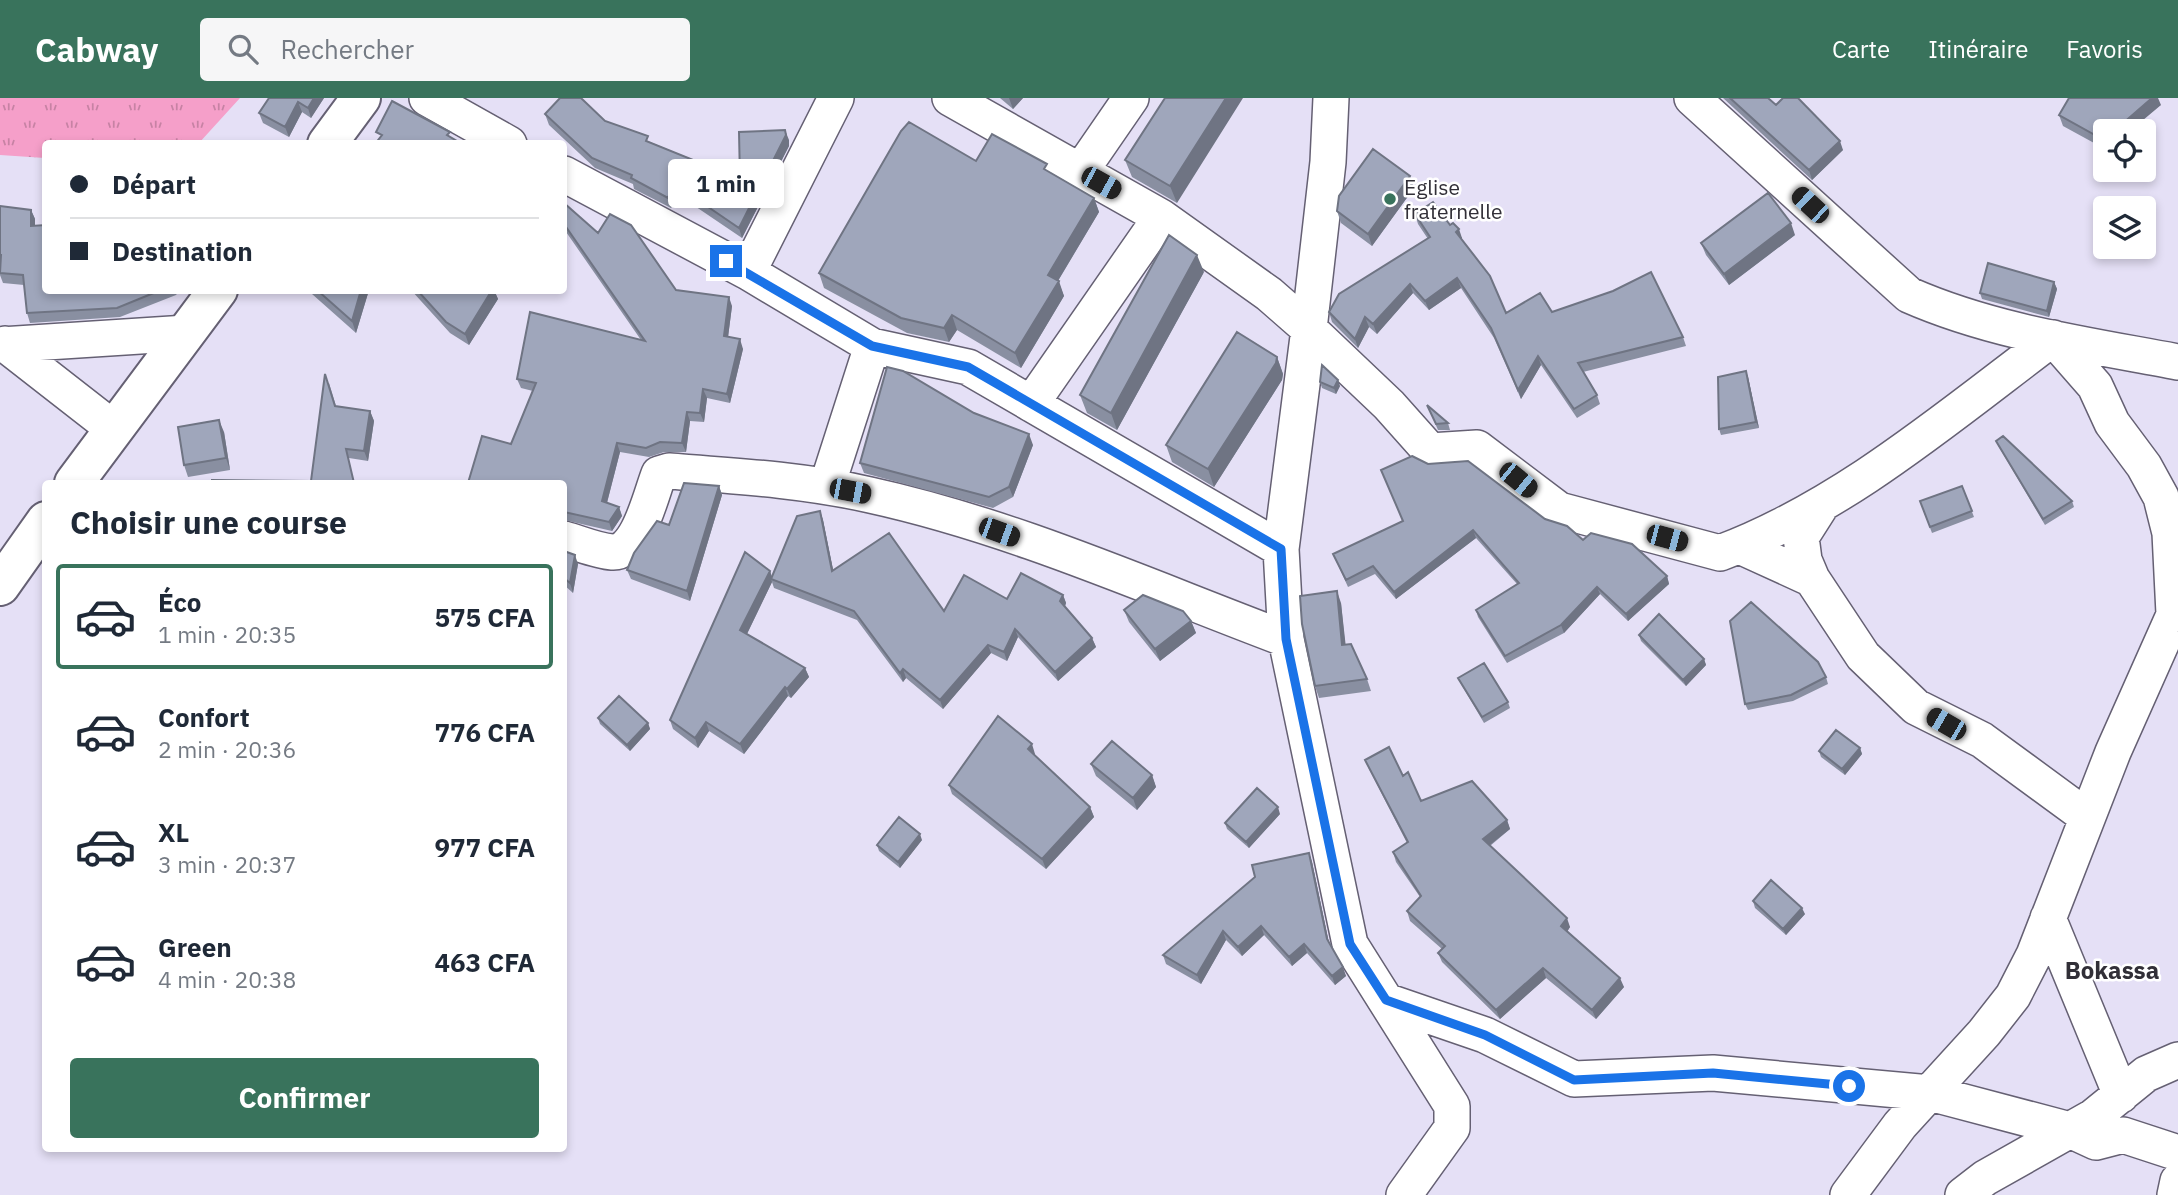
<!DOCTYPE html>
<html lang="fr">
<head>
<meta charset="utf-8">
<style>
	:root { --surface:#fff; --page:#f6f6f7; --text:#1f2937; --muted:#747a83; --line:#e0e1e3; --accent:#39735c }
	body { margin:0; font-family:"IBM Plex Sans",sans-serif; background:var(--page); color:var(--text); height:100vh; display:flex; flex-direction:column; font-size:26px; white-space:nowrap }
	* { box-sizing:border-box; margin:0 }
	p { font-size:23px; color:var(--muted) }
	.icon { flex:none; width:38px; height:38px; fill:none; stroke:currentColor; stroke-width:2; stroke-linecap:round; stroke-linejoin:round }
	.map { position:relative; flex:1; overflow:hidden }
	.sheet { position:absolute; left:42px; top:382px; width:525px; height:672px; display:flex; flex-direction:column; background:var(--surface); border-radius:7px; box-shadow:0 4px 10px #0003 }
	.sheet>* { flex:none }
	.hud { position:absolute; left:42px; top:42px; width:525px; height:154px; border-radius:7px; box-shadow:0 4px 10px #0003; display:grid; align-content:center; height:154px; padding:0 28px; background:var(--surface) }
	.fabs { position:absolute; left:2093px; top:21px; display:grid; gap:14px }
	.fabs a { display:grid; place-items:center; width:63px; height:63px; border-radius:7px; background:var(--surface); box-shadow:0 4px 10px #0003; font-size:35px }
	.end { position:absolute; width:32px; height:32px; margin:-16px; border:9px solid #1a73e8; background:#fff; box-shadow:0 0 0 4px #fff }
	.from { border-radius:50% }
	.bubble { position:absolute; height:49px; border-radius:7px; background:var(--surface); box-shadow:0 4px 10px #0003; font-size:23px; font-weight:700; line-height:49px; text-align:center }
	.car { position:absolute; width:21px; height:42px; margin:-21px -10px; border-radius:9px; box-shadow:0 0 5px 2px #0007; background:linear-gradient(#222 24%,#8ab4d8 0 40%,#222 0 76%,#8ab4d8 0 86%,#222 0) }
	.hud b { display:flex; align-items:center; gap:24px; height:66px; font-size:26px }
	.hud b+b { border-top:2px solid var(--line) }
	.hud i { width:18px; height:18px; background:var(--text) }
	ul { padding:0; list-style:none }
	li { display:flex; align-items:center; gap:21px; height:105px; margin:0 14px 10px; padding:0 14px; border:4px solid transparent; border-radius:7px }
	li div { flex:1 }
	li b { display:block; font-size:26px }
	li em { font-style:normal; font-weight:700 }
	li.current { border-color:var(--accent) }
	li>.icon { width:63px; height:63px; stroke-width:1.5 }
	h2 { padding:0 28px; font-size:32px; line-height:84px }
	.primary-button { display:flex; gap:14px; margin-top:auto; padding:14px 28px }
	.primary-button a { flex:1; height:80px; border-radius:7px; background:var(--accent); color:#fff; font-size:28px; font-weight:700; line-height:80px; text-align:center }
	header { display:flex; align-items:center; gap:42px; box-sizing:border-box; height:98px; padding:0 35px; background:var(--accent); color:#fff }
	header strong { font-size:33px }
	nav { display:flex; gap:38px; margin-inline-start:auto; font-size:24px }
	.search { width:490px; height:63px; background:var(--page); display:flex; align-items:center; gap:18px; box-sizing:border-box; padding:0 24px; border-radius:7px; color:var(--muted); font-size:26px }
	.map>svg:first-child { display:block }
</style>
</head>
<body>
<header>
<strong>Cabway</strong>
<div class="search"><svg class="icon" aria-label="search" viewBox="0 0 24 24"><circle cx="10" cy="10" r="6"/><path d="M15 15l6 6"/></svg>Rechercher</div>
<nav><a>Carte</a><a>Itinéraire</a><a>Favoris</a></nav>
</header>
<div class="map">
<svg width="2178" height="1097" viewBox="0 0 2178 1097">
	<defs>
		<pattern id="grass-tufts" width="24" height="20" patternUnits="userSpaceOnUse" patternTransform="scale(1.75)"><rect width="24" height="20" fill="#f59fc9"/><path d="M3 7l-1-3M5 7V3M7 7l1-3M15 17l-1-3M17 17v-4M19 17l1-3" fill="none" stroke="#c782a4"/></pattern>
	</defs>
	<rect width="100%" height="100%" fill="#e5e0f6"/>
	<path fill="url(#grass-tufts)" d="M0 0H240L199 45 46 46 45 60 0 57Z"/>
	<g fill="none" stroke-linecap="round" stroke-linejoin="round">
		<defs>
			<path id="street" d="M427 0 509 46
				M950 0 1161 119 1269 196 1309 231 1281 451 1286 541 1350 846 1452 1008V1030L1404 1097
				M1331 0 1328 64 1309 231 1389 307 1430 353 1477 350 1559 412 1720 455C1843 409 1949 318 2053 240L2095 288 2112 325 2144 368 2161 399 2170 435 2174 516
				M1692 0 1909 197C1993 234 2088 247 2178 264
				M1080 74 1131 0
				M564 76 748 174 872 248 968 269 1281 451
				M748 174 836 0
				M5 246 114 331
				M0 247 187 235
				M1031 306 1161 119
				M827 388 872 248
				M1822 406 1801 439 1804 462 1812 481 1863 558 1916 609 1982 642 2087 719
				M564 441C579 445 597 453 612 454 638 456 651 396 659 376L669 373C736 378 805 382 870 397 1012 428 1150 490 1286 541
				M1742 449 1812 481
				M2048 820 2121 997
				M1386 903 1485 937 1574 981 1713 975 1930 995 2070 1032 2096 1044 2123 1037 2178 1055
				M1848 1097 1900 1027 1984 935 2013 898 2034 857 2113 654 2178 508
				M1963 1097 1985 1080 2093 1019 2146 976 2178 962
				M2175 1097 2178 1083"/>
			<path id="secondary" d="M327 46 361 0
				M74 385 218 192
				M0 488 46 423"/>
		</defs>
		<use href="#street" stroke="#656073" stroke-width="38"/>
		<use href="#secondary" stroke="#656073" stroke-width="42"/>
		<use href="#street" stroke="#fff" stroke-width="35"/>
		<use href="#secondary" stroke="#fff" stroke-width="38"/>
	</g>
	<path fill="#898fa1" d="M269 0H324L311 20 302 14 289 39 263 25 259 15Z
		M1000 0H1023L1013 11Z
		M1165 0 1177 105 1132 79 1125 62Z
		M1723 0H1768L1776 7 1843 52 1812 82Z
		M2161 7 2105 33V51L2063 28 2059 17Z
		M545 16 605 23 650 44 740 81 789 42V48L742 140 677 96 671 110 634 91 633 86 595 70 549 27Z
		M976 63 1050 74 1094 100 1099 114 1058 183 1064 198 1021 270 957 232 949 244 907 235 824 190 819 175Z
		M1414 90 1372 148 1341 125 1337 113Z
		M564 105 598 135 676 192 732 208 728 239 743 251 730 305 707 300 704 324 690 323 686 354H664L649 359 620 354 607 405 619 409 622 418 612 433 564 422V385L511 346 533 293 521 290 517 281 641 242 564 131Z
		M0 108 31 112 35 121V128L46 192H180L176 197 120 219 30 225 27 215 24 187 3 185 0 177Z
		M1415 116 1450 127 1462 140 1461 141 1506 215 1552 214 1683 239 1686 248 1583 274 1597 297 1600 306 1577 320 1541 267 1521 301 1494 240 1461 190 1429 212 1413 195 1377 236 1369 229 1358 250 1332 224 1329 214 1428 141 1418 126Z
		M1795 137 1729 187 1706 157 1701 145Z
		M1204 174 1117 332 1087 315 1080 297Z
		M2054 184 2057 191 2049 219 1982 201 1980 195Z
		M311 192H369L356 235 312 196Z
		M411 192H494L498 201 469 247 450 235Z
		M1277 259 1283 276 1282 282 1214 389 1172 364 1166 347Z
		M1748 279 1759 330 1721 337 1719 331Z
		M1320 284 1340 288 1336 296 1322 290Z
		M329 285 336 308 370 313 374 323 368 363 349 360 311 383Z
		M1427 307 1448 325 1450 332H1438Z
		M974 315 1033 347 1013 399 993 410 864 375 860 365Z
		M224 334 230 372 188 379 184 367Z
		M1996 343 2072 403 2074 409 2045 427 1999 349Z
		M719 388 722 397 690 503 631 481 627 472 669 427Z
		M1962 388 1974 419 1932 435 1920 403Z
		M820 413 823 422 833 472 944 513 1007 501 1063 497 1066 505 1065 509 1092 540 1096 549 1058 583 1018 539 1007 563 991 555 943 611 906 580 903 584 857 522 774 490 772 484 747 536 805 570 809 579 791 600 788 598 744 656 709 633 698 650 673 631 670 622 770 473 772 480Z
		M1545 421 1583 442 1667 478 1669 486 1628 523 1600 496 1564 535 1507 565 1478 519 1476 512 1517 486 1476 440 1396 501 1375 476 1348 489 1333 456Z
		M564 453 578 466 573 495 564 487Z
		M1341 505 1345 546 1367 581 1371 593 1319 600 1315 588Z
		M1124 512 1191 523 1196 535 1160 563 1129 524Z
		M1639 537 1704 561 1706 567 1686 588 1641 543Z
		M1826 579 1828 586 1793 603 1748 612 1745 606Z
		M1458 580 1508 604 1510 610 1484 625 1461 586Z
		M598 620 648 625 650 631 630 653 600 626Z
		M1860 650 1862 656 1845 677 1821 659 1819 653Z
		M1035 656 1034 657 1090 709 1094 719 1046 771 952 696 949 687Z
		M1365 662 1403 678 1421 703 1507 722 1510 731 1490 748 1570 829 1567 834 1624 889 1596 921 1546 880 1500 921 1442 864 1438 855 1442 851 1410 823 1407 813 1420 799 1396 764 1393 754 1407 745 1369 671Z
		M1091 666 1152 677 1156 689 1137 712 1096 678Z
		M1280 716 1249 750 1227 731 1225 725Z
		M922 742 900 770 879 753 877 747Z
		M1309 755 1312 764 1329 845 1346 878 1335 887 1307 855 1292 868 1264 837 1242 858 1226 842 1201 886 1166 866 1163 857Z
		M1753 803 1805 816 1786 837 1755 810Z"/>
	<path fill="#6f7483" d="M314 0H324L311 20 308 10Z
		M1009 0H1023L1013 11Z
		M1226 0H1243L1177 105 1170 88Z
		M2152 0H2158L2161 7 2130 33H2114Z
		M298 4 302 14 289 39 285 29Z
		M785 32 789 42V48L742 140 739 130Z
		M1840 43 1843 52 1812 82 1809 72Z
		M1410 78 1414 90 1372 148 1368 136Z
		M673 85 677 96 671 110 668 100Z
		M1094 100 1099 114 1053 191 1048 177Z
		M31 112 35 121V137L31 128Z
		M1791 125 1795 137 1729 187 1724 176Z
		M1459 131 1462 140 1459 143 1456 134Z
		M1197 157 1204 174 1117 332 1111 315Z
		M1457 180 1461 190 1429 212 1425 203Z
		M1059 183 1064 198 1021 270 1015 255Z
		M2054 184 2057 191 2049 219 2047 213Z
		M1410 186 1413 195 1377 236 1373 226Z
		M361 192H369L356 235 352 223Z
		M492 192H494L498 201 469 247 465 236Z
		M729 199 732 208 727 247 724 238Z
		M952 217 957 232 949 244 944 230Z
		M1365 219 1369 229 1358 250 1355 241Z
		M740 241 743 251 730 305 727 296Z
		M1538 258 1541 267 1521 301 1518 292Z
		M1277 259 1283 276 1282 282 1214 389 1208 371Z
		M1746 273 1748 279 1759 330 1756 324Z
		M1338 282 1340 288 1336 296 1334 290Z
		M703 291 707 300 704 324 700 315Z
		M370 313 374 323 368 363 364 353Z
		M687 314 690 323 686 354 682 345Z
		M219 322 224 334 230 372 226 360Z
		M1029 336 1033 347 1013 399 1009 389Z
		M617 345 620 354 605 412 602 403Z
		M719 388 722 397 690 503 687 493Z
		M619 409 622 418 612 433 609 424Z
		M820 413 823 422 835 481 832 473Z
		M1473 432 1476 440 1396 501 1394 494Z
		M575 457 578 466 573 495 570 485Z
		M770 473 773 482 771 481 772 484 744 542 740 532Z
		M1667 478 1669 486 1628 523 1626 516Z
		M1597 489 1600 496 1564 535 1561 527Z
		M1337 493 1341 505 1347 559 1342 547Z
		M1063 497 1066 505 1063 512 1060 503Z
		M1191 523 1196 535 1160 563 1155 551Z
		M1015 531 1018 539 1007 563 1004 554Z
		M1092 540 1096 549 1058 583 1055 574Z
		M988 547 991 555 943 611 940 602Z
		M1704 561 1706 567 1686 588 1683 582Z
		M805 570 809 579 791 600 787 591Z
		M903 571 906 580 903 584 900 575Z
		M785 589 788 598 744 656 740 646Z
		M706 624 709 633 698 650 695 640Z
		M648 625 650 631 630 653 627 647Z
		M1032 646 1035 656 1031 661 1028 651Z
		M1860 650 1862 656 1845 677 1842 671Z
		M1152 677 1156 689 1137 712 1133 700Z
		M1090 709 1094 719 1046 771 1042 761Z
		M1278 709 1280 716 1249 750 1246 744Z
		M1507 722 1510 731 1486 750 1483 741Z
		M920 736 922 742 900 770 898 764Z
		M1309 755 1312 764 1330 850 1327 841Z
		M1802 810 1805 816 1786 837 1783 831Z
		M1567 820 1570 829 1564 838 1561 828Z
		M1261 828 1264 837 1242 858 1238 849Z
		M1223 833 1226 842 1201 886 1197 877Z
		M1304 846 1307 855 1292 868 1289 859Z
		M1343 869 1346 878 1335 887 1332 878Z
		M1543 870 1546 880 1500 921 1496 912Z
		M1620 880 1624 889 1596 921 1592 912Z"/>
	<path fill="#9fa6bb" stroke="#6f7483" stroke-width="2" d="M269 0H314L308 10 298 4 285 29 259 15Z
		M560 0H581L605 23 648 38 646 43 740 81 739 34 785 32 786 37 739 130 673 85 668 100 631 80 632 77 592 60 545 16Z
		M1165 0H1226L1170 88 1125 62Z
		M1730 0H1768L1776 7 1783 0H1798L1840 43 1809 72Z
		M2069 0H2152L2114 33H2105V41L2104 42 2059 17Z
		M392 3 450 34 447 37 462 46H375L382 37 376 34Z
		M909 24 976 63 992 36 1047 66 1044 71 1094 100 1048 177 1059 183 1015 255 952 217 944 230 901 220 819 175 901 33Z
		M1373 51 1410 78 1368 136 1337 113 1339 98Z
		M1768 95 1791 125 1724 176 1701 145Z
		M1433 104 1450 127 1453 125 1459 131 1456 134 1490 178 1506 215 1540 195 1552 214 1613 193 1651 174 1683 239 1578 265 1597 297 1574 311 1538 258 1518 292 1491 230 1457 180 1425 203 1410 186 1373 226 1365 219 1355 241 1329 214 1339 196 1430 139 1415 116Z
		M564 105 598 135 610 116 631 127 676 192 729 199 724 238 740 241 727 296 703 291 700 315 687 314 682 345 660 344 646 350 617 345 602 403 619 409 609 424 564 414V385H468L482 338 511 346 536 285 517 281 530 214 645 243 564 126Z
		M0 108 31 112V128L46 127V192H161L117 210 27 215 23 177 0 175 1 157H0Z
		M1169 137 1197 157 1111 315 1080 297Z
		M1988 165 2054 184 2047 213 1980 195Z
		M317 192H361L352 223Z
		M417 192H492L465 236 446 224Z
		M1237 234 1277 259 1276 265 1208 371 1166 347Z
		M1322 267 1338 282 1334 290 1320 284Z
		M887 269 903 273 974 315 1029 336 1009 389 989 399 860 365Z
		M1746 273 1756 324 1719 331 1718 279Z
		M325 276 335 308 370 313 364 353 346 351 354 385H212V382L311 383Z
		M1427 307 1448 325 1436 326Z
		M219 322 226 360 184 367 178 329Z
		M2003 338 2072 403 2043 421 1996 343Z
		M1412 358 1428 366 1468 363 1545 421 1567 428 1583 442 1591 435 1632 446 1667 478 1626 516 1597 489 1561 527 1505 558 1476 512 1519 485 1473 432 1394 494 1373 468 1346 482 1333 456 1403 423 1381 372Z
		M684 385 719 388 687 493 627 472 634 455 657 423 669 427Z
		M1962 388 1972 413 1930 429 1920 403Z
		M820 413 832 473 889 435 944 513 964 477 1007 501 1021 475 1063 497 1060 503 1092 540 1055 574 1015 531 1004 554 988 547 940 602 903 571 900 575 854 513 771 481 797 418Z
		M564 453 575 457 570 485 564 480Z
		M745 454 770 473 740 532 805 570 787 591 785 589 740 646 706 624 695 640 670 622Z
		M1337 493 1342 547 1351 546 1367 581 1315 588 1302 526 1300 498Z
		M1143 497 1183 513 1191 523 1155 551 1124 512Z
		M1751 504 1818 564 1826 579 1791 597 1745 606 1730 523Z
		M1659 516 1704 561 1683 582 1639 537Z
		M1484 565 1508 604 1482 619 1458 580Z
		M619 598 648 625 627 647 598 620Z
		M998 618 1032 646 1028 651 1090 709 1042 761 949 687Z
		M1836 632 1860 650 1842 671 1819 653Z
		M1112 643 1152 677 1133 700 1091 666Z
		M1389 649 1403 678 1408 674 1421 703 1472 683 1507 722 1483 741 1567 820 1561 828 1620 880 1592 912 1543 870 1496 912 1438 855 1445 848 1407 813 1421 798 1393 754 1408 744 1365 662Z
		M1257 690 1278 709 1246 744 1225 725Z
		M899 719 920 736 898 764 877 747Z
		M1309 755 1327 841 1343 869 1332 878 1304 846 1289 859 1261 828 1238 849 1223 833 1197 877 1163 857 1255 779 1252 767Z
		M1771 782 1802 810 1783 831 1753 803Z"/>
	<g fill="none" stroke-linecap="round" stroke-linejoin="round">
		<path stroke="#1a73e8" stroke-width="9" d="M726 163 872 248 968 269 1281 451 1286 541 1350 846 1386 902 1485 937 1574 982 1713 975 1849 988"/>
	</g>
	<circle fill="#39735c" stroke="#fff" stroke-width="2.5" cx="1390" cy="101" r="7"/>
	<g text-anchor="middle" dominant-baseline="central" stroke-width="5" stroke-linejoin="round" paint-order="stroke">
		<g font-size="21" fill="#312f37" stroke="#fff" text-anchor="start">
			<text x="1404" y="89">Eglise<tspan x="1404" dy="24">fraternelle</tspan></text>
		</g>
		<g font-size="24" font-weight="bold" fill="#312f37" stroke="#fff">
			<text x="2112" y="872">Bokassa</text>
		</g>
	</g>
</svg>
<div class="fabs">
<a><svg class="icon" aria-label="locate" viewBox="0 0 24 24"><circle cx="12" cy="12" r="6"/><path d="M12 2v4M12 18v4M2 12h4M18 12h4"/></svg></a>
<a><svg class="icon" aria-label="layers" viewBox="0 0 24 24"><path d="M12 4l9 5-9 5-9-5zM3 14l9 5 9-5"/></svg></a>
</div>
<i class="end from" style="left:1849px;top:988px"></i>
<i class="end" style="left:726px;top:163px"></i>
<div class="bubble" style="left:668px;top:61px;width:116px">1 min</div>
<i class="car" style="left:1101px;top:85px;rotate:119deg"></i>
<i class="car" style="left:1810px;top:107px;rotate:313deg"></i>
<i class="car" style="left:1518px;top:382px;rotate:129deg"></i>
<i class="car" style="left:850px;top:393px;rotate:101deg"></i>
<i class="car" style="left:999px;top:434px;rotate:110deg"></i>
<i class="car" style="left:1667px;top:440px;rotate:105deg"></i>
<i class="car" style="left:1946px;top:626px;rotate:300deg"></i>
<div class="hud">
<b><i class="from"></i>Départ</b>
<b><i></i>Destination</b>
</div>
<section class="sheet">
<h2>Choisir une course</h2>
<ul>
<li class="current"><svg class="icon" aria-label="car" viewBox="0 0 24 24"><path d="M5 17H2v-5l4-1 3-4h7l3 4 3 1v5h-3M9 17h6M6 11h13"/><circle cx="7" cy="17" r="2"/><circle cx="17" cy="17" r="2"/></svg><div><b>Éco</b><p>1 min · 20:35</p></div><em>575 CFA</em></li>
<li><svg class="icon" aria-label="car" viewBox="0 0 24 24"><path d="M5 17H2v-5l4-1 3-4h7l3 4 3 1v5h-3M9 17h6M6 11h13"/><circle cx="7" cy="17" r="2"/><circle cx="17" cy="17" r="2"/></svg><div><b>Confort</b><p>2 min · 20:36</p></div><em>776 CFA</em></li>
<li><svg class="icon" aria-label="car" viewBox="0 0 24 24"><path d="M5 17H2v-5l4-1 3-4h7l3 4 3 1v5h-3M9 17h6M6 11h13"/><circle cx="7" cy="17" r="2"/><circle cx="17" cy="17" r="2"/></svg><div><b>XL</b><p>3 min · 20:37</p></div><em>977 CFA</em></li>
<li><svg class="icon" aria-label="car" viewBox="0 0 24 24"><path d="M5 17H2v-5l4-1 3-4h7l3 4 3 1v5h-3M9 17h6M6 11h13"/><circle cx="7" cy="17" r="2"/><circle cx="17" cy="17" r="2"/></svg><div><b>Green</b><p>4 min · 20:38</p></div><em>463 CFA</em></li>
</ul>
<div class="primary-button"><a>Confirmer</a></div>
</section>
</div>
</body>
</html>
